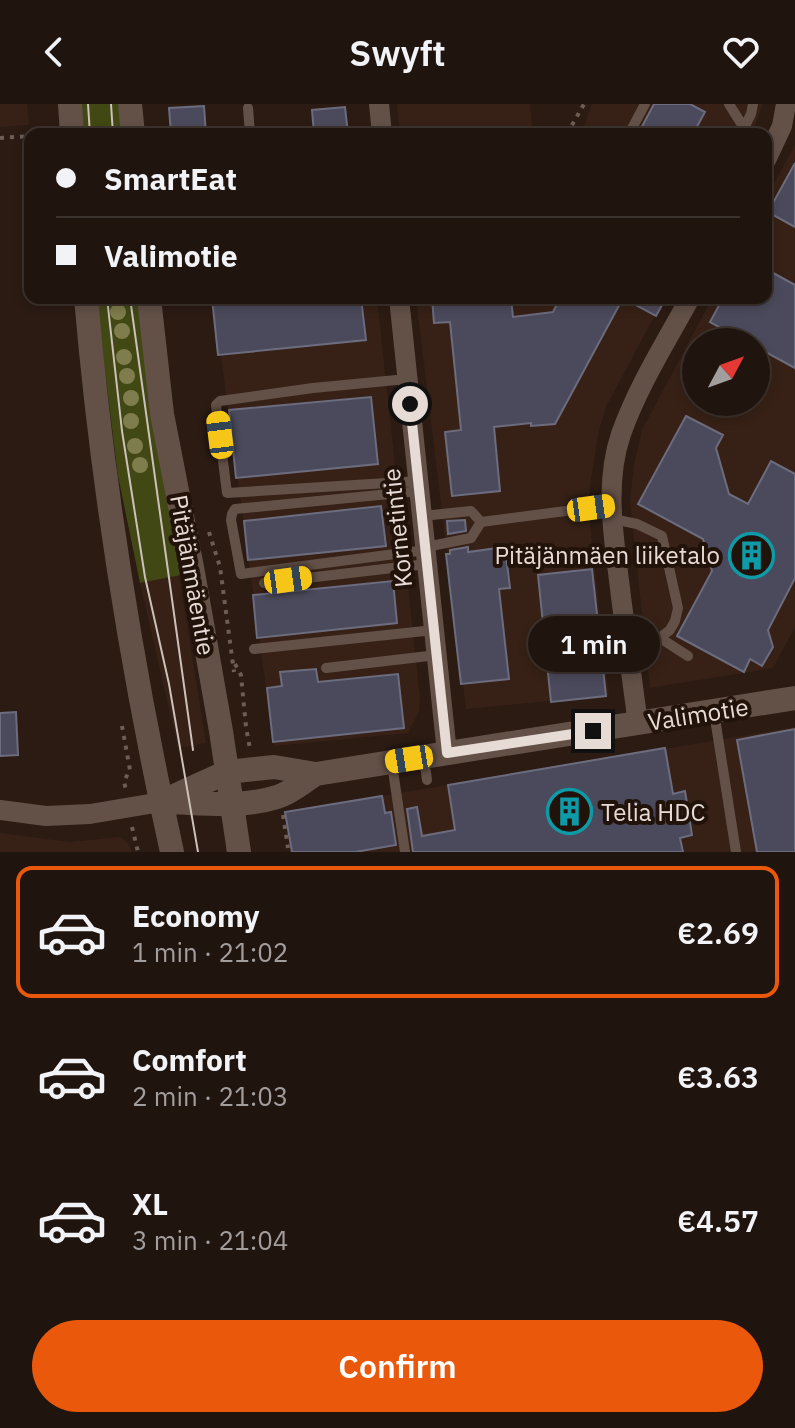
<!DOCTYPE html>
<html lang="en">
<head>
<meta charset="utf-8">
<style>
	:root { --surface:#20140e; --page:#281d17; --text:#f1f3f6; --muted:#a29e9e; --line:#3d332e; --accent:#ea580c }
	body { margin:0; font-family:"IBM Plex Sans",sans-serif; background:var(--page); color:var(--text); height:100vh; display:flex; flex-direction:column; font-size:30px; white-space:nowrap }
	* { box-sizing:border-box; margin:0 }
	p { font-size:26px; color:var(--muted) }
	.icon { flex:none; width:44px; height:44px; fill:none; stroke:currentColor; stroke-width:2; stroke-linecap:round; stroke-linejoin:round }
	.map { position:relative; height:748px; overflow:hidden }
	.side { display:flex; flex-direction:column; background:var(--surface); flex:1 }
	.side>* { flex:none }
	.banner { position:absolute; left:24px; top:24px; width:748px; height:176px; border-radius:16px; box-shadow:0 4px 12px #0003,0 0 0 2px var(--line); display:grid; align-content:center; height:176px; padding:0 32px; background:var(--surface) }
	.needle { width:52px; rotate:49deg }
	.controls { position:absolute; left:682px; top:224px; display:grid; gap:16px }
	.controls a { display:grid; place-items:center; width:88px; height:88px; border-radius:50%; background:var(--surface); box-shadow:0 4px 12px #0003,0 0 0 2px var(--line); font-size:40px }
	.end { position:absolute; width:36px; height:36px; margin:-18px; border:10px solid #e7dbd6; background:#111; box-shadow:0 0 0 4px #111 }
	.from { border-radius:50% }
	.bubble { position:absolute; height:56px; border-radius:28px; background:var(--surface); box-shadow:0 4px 12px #0003,0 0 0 2px var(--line); font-size:26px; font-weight:600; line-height:56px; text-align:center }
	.car { position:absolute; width:24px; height:48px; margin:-24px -12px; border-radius:10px; box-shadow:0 0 6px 2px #0007; background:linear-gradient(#f5c518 24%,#345 0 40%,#f5c518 0 76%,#345 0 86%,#f5c518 0) }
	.banner b { display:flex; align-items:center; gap:28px; height:76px; font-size:30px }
	.banner b+b { border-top:2px solid var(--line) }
	.banner i { width:20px; height:20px; background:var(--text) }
	ul { padding:14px 0 0; list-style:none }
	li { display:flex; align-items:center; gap:24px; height:132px; margin:0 16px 12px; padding:0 16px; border:4px solid transparent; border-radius:16px }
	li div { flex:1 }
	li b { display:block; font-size:30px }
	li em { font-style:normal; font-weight:600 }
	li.on { border-color:var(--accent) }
	li>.icon { width:72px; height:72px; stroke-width:1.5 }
	.button { display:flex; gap:16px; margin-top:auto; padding:16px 32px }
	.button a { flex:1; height:92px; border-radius:48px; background:var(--accent); color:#fff; font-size:32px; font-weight:600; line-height:92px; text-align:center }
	header { display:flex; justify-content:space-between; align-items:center; height:104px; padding:0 32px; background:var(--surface); font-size:36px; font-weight:600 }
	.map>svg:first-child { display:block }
</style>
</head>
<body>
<header><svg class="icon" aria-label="back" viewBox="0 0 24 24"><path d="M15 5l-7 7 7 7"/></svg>Swyft<svg class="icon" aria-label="heart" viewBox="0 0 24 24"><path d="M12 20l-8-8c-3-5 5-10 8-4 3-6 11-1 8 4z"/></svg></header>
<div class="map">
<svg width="795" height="748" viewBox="0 0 795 748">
	<rect width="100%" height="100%" fill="#2b1b13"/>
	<path fill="#372116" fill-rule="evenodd" d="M0 0H27L29 21 0 23Z
		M397 0H530L533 30H400Z
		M592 0H763L752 30H581Z
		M795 41V523L773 564 650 584 630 397 634 361 642 326 712 194H766V94ZM696 238H756V298H696Z
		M213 194H377L420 594 419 607 408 629 274 642Z
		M416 194H664L606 303 598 330 591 376 588 403 609 591 466 605Z
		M179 471 206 639 178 644 140 479Z
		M795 623V748H290L285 708Z
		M0 729 70 738 120 733 128 739 132 748H0Z"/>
	<path fill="#424813" d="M79 0H121L123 30H82Z
		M96 194H141L186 470 140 479 118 372Z"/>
	<path fill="#4a4a5c" stroke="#6c6c7f" stroke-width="2" d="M654 0H690L705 8 693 30H638Z
		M204 2 206 30H171L169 4Z
		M345 3 348 30H314L312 6Z
		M795 59V123L768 108Z
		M766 165 795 181V264L756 243V238H746L710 218 723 194H766Z
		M212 194H255V199L309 194H361L366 236 218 251Z
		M432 194H511L513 213 553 208 560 194H666L656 212 623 194 555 320 531 322V319L494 323 500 387 452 392 445 328 461 326 450 218 434 219Z
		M371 293 378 360 236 374 229 306Z
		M686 312 723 331 716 344 729 390 748 400 771 357 795 370V474L768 526 773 543 762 562 750 555 744 568 677 532 712 467 703 435 638 400Z
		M381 402 386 442 248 456 244 417Z
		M465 416 466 427 448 430 447 417Z
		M468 443V448L505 443 510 484 499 485 509 575 461 580 446 450H450V446Z
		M592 465 606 592 551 598 538 471Z
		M393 477 397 519 257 534 253 491Z
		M316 565 318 578 398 570 404 624 273 638 267 584 282 582 280 568Z
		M16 608 18 651 0 652V609Z
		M795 625V748H757L737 636Z
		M665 644 673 690 685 687 692 731 680 734 683 748H413L407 705 417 703 422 732 455 726 448 681Z
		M382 692 385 709 391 708 396 741 355 748H292L285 708Z"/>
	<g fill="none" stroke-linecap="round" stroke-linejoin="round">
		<path stroke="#6c5d56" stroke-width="4" stroke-dasharray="4 6" stroke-linecap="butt" d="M567 30 584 0
			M0 34 30 32
			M209 428 220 463 234 568
			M235 560 241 571 246 623 250 645
			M122 622 130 666 124 677 126 687
			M283 711 288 744
			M132 723 138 748"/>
		<path stroke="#635148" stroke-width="10" d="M729 0 744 24
			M753 0 751 10 744 24 754 30
			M248 4 250 30
			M629 30 645 0
			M407 275 313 284 220 297 216 301 227 389 419 377
			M420 387 235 405 232 410 231 416 241 470 426 446
			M422 412 471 407 481 418 612 401
			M613 415 637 420 662 432 678 504 675 517 670 526 654 538 628 545
			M426 443 471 434 481 418
			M264 479 427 460
			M660 534 688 552
			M254 545 434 526
			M326 564 437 551
			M714 608 736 748
			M424 654 427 676
			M392 660 405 748"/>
		<path stroke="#635148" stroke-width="20" d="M379 0 382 30
			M766 56 782 22 786 0
			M399 194 447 649
			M638 620C632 578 627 535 621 493 615 439 603 383 621 330 638 282 666 238 690 194
			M0 706 46 712 90 710 161 698"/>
		<path stroke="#635148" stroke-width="24" d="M70 0 72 30
			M130 0 133 30
			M86 194C102 380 132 566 172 748
			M149 194 162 310 192 463 221 627 239 748
			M161 698 227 668 274 663 316 670 795 594
			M168 698C204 699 242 704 277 693 291 689 304 677 316 670"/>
		<path stroke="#ccc0ba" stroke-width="2" d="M88 0 90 30
			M111 0 113 30
			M107 194 122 327 145 473 169 580 198 748
			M130 194 193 646"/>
	</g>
	<g fill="#7f7d4d">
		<circle cx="118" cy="208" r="8"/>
		<circle cx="122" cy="227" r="8"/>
		<circle cx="124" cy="253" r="8"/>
		<circle cx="127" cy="272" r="8"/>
		<circle cx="131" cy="294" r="8"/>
		<circle cx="131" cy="317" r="8"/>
		<circle cx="135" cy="342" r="8"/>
		<circle cx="140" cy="361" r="8"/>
	</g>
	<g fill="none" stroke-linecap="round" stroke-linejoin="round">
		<path stroke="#e7dbd6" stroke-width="10" d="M410 300 447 649 593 627"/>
	</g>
	<defs>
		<symbol id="building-ring" viewBox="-11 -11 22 22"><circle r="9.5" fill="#21120a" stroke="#0f9aa8" stroke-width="1.5"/><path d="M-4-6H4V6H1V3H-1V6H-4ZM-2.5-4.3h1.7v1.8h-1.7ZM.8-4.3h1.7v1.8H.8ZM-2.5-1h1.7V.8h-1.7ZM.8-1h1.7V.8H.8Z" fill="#0f9aa8"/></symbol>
	</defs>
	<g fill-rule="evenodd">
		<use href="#building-ring" x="726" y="426" width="51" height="51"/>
		<use href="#building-ring" x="544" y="682" width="51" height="51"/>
	</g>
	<g text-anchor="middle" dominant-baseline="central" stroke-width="8" stroke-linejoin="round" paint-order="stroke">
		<g font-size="24" fill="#e7dbd6" stroke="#21120a">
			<text transform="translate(397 424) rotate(-96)">Kornetintie</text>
			<text transform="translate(193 471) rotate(80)">Pitäjänmäentie</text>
			<text transform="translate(698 610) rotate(-9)">Valimotie</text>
		</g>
		<g font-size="24" fill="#e7dbd6" stroke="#21120a" text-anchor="end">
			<text x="720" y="451">Pitäjänmäen liiketalo</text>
			<text x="601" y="708" text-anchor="start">Telia HDC</text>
		</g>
	</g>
</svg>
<div class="controls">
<a><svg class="needle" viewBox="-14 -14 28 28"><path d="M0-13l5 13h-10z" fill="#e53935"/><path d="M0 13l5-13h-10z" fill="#a29e9e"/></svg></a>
</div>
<i class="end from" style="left:410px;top:300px"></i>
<i class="end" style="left:593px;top:627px"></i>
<div class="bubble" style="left:528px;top:512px;width:132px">1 min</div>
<i class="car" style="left:220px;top:331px;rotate:353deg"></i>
<i class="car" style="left:591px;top:404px;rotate:82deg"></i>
<i class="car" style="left:288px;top:476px;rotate:82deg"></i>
<i class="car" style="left:409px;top:655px;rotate:261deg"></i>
<div class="banner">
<b><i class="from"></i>SmartEat</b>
<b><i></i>Valimotie</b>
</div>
</div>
<section class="side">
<ul>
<li class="on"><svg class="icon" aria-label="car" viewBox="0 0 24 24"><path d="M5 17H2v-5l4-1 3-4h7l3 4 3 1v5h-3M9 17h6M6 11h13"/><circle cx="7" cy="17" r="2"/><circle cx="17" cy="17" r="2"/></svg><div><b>Economy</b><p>1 min · 21:02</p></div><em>€2.69</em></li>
<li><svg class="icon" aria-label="car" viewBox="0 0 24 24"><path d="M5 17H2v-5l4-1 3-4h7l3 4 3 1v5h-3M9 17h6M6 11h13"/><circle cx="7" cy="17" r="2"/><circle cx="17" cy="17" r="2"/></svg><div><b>Comfort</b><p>2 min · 21:03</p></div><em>€3.63</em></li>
<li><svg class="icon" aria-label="car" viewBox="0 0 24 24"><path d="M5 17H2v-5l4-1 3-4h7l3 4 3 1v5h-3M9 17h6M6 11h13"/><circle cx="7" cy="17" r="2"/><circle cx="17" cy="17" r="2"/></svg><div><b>XL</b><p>3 min · 21:04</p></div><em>€4.57</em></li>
</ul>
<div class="button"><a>Confirm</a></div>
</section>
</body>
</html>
